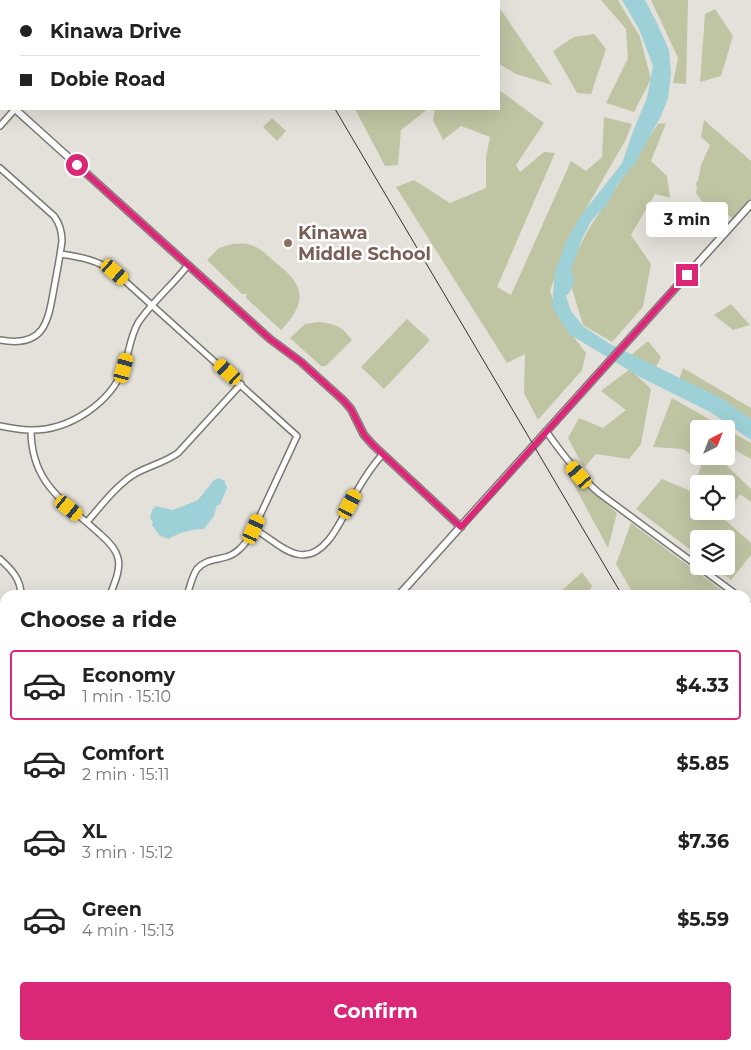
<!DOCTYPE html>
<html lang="en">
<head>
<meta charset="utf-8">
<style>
	:root { --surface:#fff; --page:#f6f6f6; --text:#222; --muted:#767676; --line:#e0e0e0; --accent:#db2777 }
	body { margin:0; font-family:Montserrat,sans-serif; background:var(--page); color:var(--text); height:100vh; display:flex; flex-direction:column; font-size:19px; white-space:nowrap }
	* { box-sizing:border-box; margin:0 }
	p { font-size:16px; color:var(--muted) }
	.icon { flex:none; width:28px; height:28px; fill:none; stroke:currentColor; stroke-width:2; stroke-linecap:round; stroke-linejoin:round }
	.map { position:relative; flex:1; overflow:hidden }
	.sheet { position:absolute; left:0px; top:590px; width:751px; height:460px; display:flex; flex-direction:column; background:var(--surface); border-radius:15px 15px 0 0; box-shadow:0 5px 20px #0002 }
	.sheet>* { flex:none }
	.guide { position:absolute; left:0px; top:0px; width:500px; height:110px; box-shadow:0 5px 20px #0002; display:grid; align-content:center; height:110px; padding:0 20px; background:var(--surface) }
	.needle { width:32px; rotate:42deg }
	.buttons { position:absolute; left:690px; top:420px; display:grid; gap:10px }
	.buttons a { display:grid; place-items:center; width:45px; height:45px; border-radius:5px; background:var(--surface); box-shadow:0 5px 20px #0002; font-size:25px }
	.end { position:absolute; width:22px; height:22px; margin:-11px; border:6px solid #db2777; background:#fff; box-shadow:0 0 0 2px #fff }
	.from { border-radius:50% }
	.bubble { position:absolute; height:35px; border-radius:5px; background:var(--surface); box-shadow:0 5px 20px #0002; font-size:16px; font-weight:700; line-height:35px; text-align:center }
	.car { position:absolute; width:15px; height:30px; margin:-15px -8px; border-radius:6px; box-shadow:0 0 4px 1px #0007; background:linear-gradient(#f5c518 24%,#345 0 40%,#f5c518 0 76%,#345 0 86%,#f5c518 0) }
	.guide b { display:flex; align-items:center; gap:18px; height:48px; font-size:19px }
	.guide b+b { border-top:1px solid var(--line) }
	.guide i { width:12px; height:12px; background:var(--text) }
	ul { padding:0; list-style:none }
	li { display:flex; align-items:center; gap:15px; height:70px; margin:0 10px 8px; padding:0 10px; border:2px solid transparent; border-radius:5px }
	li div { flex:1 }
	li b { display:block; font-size:19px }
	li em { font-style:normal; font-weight:700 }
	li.current { border-color:var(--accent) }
	li>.icon { width:45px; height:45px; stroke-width:1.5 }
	h2 { padding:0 20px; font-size:22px; line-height:60px }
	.primary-button { display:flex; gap:10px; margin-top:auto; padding:10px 20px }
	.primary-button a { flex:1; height:58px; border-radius:5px; background:var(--accent); color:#fff; font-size:20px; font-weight:700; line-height:58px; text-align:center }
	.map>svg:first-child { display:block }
</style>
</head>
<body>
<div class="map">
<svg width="751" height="1050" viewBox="0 0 751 1050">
	<rect width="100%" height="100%" fill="#e4e1da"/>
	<path fill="#bfc5a3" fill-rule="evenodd" d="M601 0H618L640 37 651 79 634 112 606 103 628 58 626 29Z
		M651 0H688L686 84 673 83 678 58Z
		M499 7 552 85 516 74 499 64Z
		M715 9 733 36 721 76 700 82 705 14Z
		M594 34 606 49 591 94 577 93 553 51 574 37Z
		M499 90 544 123 516 165 520 172 544 152 555 153 497 287 511 295 571 161 586 171 602 157 604 117 632 124 625 141 569 238 550 291 559 318 586 353 582 370 538 420 524 393 525 354 507 363 396 187 414 180 450 203 486 188V157L490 137 461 126 443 140 433 120 435 109H499Z
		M355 109H428L401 130 398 165 385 166Z
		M272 118 286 131 277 141 263 127Z
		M704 120 751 161V200L733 219 724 211 716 222 696 193 697 186 695 184 698 181 701 165 710 145 701 137Z
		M666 123 651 161 667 176 670 198 655 194 631 235 651 264 643 307 612 342 583 325 567 272 588 230 658 124Z
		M232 244C237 244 242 243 247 244 259 246 267 255 276 263 306 286 307 303 281 330L246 298 247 294H242L207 260 219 248Z
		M731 304 750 325 733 330 714 315Z
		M407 319 430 340 384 389 361 367Z
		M319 322C336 324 341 326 352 340L326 366H321L290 338 305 324Z
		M648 341 661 357 655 369 631 355Z
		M683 368 751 408V420L679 380Z
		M630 369 651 389 641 444 629 459 596 454 584 468 568 438 579 418 603 428 626 410 601 391Z
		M672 398 751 443V459L726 445V429H699V456H717L751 489V502L740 494 724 519 751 543V555L731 580 713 566H726V539H699V556L636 509 662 479 693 492 702 462 683 449 653 447ZM699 484H726V511H699Z
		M562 463 617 513 608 548Z
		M631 523 728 595H634L616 564Z
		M582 572 592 586 587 595H557Z
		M746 609 751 612V793L746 785Z
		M0 938 5 943V979L0 975Z
		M655 1045H727L725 1050H652Z"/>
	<path fill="#9dd0d7" d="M622 0H645L658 25 669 50 671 74 668 98 661 116 635 163 617 185 608 203 592 220 582 239 571 269C575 280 575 287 566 296L571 311 583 326 610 344 721 398 751 419V440L712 413 642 378 569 334 552 306 555 272 567 240 580 217 622 163 634 129 647 98 653 66 639 29Z
		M219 478 225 481V485L227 486C226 493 222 498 220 505H217L214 516 204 529C193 529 179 532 169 539L160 536 152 525 153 522 150 518 152 510 156 506 173 510 198 500 214 480Z"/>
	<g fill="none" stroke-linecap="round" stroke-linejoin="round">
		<path stroke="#9dd0d7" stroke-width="1" d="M185 0 189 1
			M258 0 262 1
			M295 0 298 1
			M315 0 320 1
			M214 1 217 0
			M307 1 314 0
			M338 1V0"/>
		<defs>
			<path id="minor" d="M0 126 15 109
				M0 168 54 216C60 224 62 231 62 241 60 257 57 272 54 288 48 323 44 348 0 340
				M60 254C81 257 97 260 115 272L297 436 250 537C243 546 237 554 226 557 215 560 205 560 197 569 192 576 190 587 187 595
				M0 426C10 428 20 430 30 430 69 431 111 403 124 367 129 353 130 337 138 323 152 302 173 285 188 265
				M31 430C31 484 65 502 100 534 107 540 116 549 118 558 121 570 114 584 110 595
				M546 431C562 454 578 475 599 493L737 595
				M87 522C101 506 115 487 133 475 148 466 164 463 178 453L241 384
				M254 529C268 536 282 551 297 554 328 562 345 510 358 489 365 477 373 465 382 455
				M0 559C11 569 21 579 21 595
				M746 603 751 606
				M0 664 5 651
				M0 678V683
				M0 813 5 818"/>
			<path id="tertiary" d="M0 95 1 97
				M15 109 270 339 301 362 343 400 351 409 364 435 373 445 461 527
				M399 595 751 204
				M0 1036 5 1031"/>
		</defs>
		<use href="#minor" stroke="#7b7872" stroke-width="8"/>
		<use href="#tertiary" stroke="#7b7872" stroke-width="9"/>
		<use href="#minor" stroke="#fff" stroke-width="5"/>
		<use href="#tertiary" stroke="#fff" stroke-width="6"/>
		<path stroke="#32302d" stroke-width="1" d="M271 0 272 1
			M335 109 622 595
			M746 806 751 814"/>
	</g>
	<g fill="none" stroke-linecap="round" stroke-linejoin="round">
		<path stroke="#db2777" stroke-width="6" d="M77 165 270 339 301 362 343 400 351 409 364 435 373 445 461 527 687 275"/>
	</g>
	<circle fill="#8d6e63" stroke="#fff" stroke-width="2" cx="288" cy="243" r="5"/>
	<g text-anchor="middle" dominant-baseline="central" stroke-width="5" stroke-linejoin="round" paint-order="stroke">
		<g font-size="18" font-weight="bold" fill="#785e54" stroke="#fff" text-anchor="start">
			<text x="298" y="233">Kinawa<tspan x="298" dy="21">Middle School</tspan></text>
		</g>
	</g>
</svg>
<div class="buttons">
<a><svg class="needle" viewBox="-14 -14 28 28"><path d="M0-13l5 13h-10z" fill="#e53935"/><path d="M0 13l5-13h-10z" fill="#767676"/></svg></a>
<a><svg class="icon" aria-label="locate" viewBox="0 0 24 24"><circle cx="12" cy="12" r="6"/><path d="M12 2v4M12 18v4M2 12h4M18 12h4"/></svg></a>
<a><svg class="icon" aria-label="layers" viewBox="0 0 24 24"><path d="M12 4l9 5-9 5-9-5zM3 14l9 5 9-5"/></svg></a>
</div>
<i class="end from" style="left:77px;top:165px"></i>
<i class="end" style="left:687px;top:275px"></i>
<div class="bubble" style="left:646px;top:202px;width:82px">3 min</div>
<i class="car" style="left:115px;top:272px;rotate:131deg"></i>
<i class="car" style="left:124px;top:368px;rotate:15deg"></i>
<i class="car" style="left:228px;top:372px;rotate:312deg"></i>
<i class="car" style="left:579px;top:475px;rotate:319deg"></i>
<i class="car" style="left:350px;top:504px;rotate:28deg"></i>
<i class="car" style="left:69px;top:508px;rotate:129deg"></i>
<i class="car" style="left:254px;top:529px;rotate:24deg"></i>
<div class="guide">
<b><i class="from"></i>Kinawa Drive</b>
<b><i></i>Dobie Road</b>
</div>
<section class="sheet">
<h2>Choose a ride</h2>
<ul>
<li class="current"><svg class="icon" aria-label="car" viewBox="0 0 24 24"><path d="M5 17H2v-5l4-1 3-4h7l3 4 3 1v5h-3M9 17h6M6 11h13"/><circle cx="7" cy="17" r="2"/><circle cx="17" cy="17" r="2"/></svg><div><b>Economy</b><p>1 min · 15:10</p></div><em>$4.33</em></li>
<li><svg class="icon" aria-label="car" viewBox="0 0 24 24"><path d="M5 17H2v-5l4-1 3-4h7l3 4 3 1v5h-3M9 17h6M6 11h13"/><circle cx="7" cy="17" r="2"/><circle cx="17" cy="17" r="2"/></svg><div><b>Comfort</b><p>2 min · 15:11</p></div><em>$5.85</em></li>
<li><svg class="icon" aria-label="car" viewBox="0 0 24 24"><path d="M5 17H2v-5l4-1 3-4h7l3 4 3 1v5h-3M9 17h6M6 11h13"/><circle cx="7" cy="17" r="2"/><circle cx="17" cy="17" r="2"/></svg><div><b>XL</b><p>3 min · 15:12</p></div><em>$7.36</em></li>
<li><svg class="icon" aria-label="car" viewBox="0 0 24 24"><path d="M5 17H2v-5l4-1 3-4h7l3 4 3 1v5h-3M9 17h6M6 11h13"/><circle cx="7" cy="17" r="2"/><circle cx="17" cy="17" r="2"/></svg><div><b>Green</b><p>4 min · 15:13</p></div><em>$5.59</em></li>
</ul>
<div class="primary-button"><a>Confirm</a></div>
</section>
</div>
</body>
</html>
